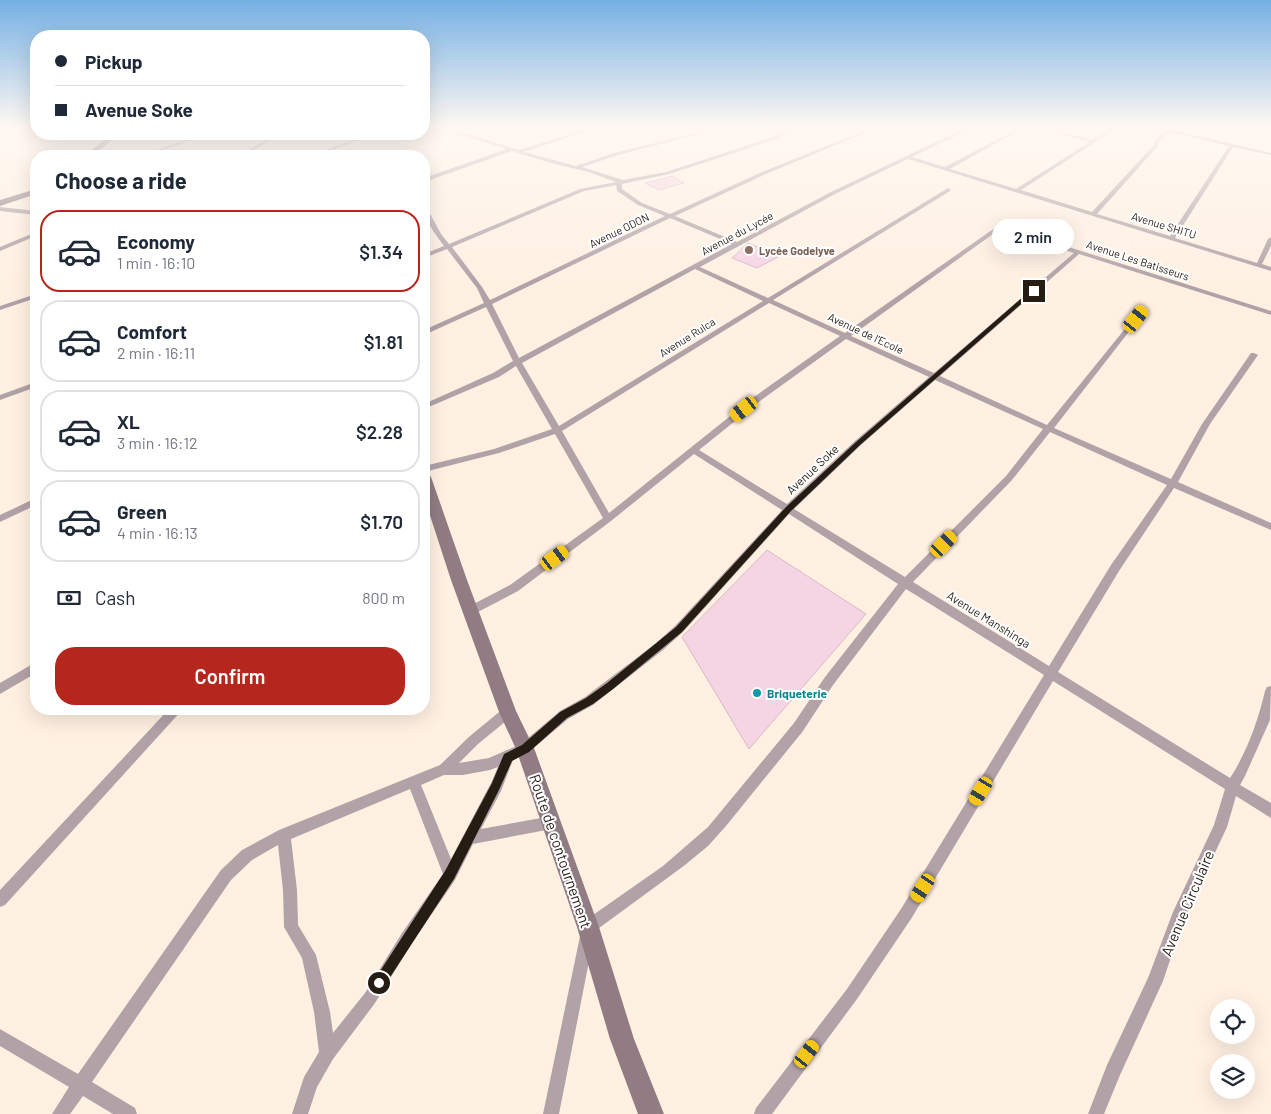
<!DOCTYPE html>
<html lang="en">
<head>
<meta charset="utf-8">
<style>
	:root { --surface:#fff; --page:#f2f2f3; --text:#1f2937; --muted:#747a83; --line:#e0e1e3; --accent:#b5271d }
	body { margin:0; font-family:Barlow,sans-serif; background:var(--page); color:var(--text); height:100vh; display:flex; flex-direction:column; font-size:19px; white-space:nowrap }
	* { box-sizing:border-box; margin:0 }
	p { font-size:16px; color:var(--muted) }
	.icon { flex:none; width:28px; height:28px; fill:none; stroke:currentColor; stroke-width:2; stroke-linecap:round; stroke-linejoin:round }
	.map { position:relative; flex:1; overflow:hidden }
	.sheet { position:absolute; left:30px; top:150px; width:400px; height:565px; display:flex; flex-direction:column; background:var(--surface); border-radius:20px; box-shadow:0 5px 20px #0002 }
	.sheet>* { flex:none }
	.guide { position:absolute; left:30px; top:30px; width:400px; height:110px; border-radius:20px; box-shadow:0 5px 20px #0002; display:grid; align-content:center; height:110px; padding:0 25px; background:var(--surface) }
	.controls { position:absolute; left:1210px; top:999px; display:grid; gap:10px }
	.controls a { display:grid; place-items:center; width:45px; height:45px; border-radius:50%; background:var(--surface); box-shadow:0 5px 20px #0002; font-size:25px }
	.end { position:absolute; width:22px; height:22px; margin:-11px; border:6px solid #251d14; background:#fff; box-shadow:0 0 0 2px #fff }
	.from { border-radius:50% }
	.bubble { position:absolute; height:35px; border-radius:18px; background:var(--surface); box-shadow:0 5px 20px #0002; font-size:16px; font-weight:600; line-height:35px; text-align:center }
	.car { position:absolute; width:15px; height:30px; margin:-15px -8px; border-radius:6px; box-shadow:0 0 4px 1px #0007; background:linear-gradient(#f5c518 24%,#345 0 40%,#f5c518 0 76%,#345 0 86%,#f5c518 0) }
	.guide b { display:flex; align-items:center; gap:18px; height:48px; font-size:19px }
	.guide b+b { border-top:1px solid var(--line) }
	.guide i { width:12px; height:12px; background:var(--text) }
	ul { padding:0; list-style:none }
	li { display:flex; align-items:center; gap:15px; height:82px; margin:0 10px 8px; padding:0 15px; border:2px solid var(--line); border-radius:20px }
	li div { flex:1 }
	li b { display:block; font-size:19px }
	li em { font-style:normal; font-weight:600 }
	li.current { border-color:var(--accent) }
	li>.icon { width:45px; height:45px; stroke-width:1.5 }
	h2 { padding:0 25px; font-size:22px; line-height:60px }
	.pay { display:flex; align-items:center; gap:12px; height:55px; padding:0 25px; font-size:19px }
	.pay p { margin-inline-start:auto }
	.primary-button { display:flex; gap:10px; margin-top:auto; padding:10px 25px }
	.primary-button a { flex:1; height:58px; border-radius:20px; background:var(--accent); color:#fff; font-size:20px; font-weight:600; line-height:58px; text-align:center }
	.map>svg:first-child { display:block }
</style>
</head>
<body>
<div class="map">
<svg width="1271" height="1114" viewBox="0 0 1271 1114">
	<rect width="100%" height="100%" fill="#fff0e2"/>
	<path fill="#f5d4e4" stroke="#d9bac9" d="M672 176 684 183 659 190 645 183Z
		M748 243 780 256 757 268 732 258Z
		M767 550 866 614 749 749 682 637Z"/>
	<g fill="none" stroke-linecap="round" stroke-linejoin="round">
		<path fill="#b1a2a7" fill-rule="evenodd" d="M433 126C445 126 456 133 468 135 479 136 494 126 507 126L474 136 519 150 596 126H602L524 152 576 166 614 153 724 126H731L618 155 582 167 623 180 666 172 770 138 797 126H802L774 140 669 174 622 184V189L642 203 670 214 762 172 876 126H882L766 174 675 216 737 242 831 192 963 129 966 126H970L967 131 912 157 945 167 1022 126H1027L950 169 1016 189 1090 142 1030 126H1037L1093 140 1115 126H1120L1021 190 1092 212 1153 146 1156 138 1165 131 1148 126 1169 129 1271 153V155L1233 147 1175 238 1257 263 1268 239 1271 237V246L1262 264 1271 267V271L908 159 835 194 700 267 768 298 948 188 951 190 950 191 773 300 845 333 999 225 1271 311V315L1079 254 940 376 1047 425 1141 309H1145V311L1054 428 1171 479 1202 424 1251 353H1254L1258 355 1210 424 1178 482 1271 523V530L1174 488 1119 571 1058 672 1230 778C1247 752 1258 721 1265 691L1267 687 1271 686 1270 720 1245 776 1240 785 1271 803V818L1236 796 1227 827 1184 919 1163 981 1120 1075 1104 1114H1088L1107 1065 1148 978 1173 912 1214 825 1225 789 1053 681 911 919 857 999 772 1114H754L756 1108 847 989 901 909 1044 675 906 589 833 685 803 731 726 826 708 846 685 865 595 931 559 1114H543L583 922 663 866 708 827 794 723 825 677 898 584 789 514 683 632 663 650 593 705 568 719 529 752 513 760 501 791 481 829 552 816 557 818 559 823 557 828 473 844 455 880 412 943 375 1003 333 1059 317 1087 308 1114H292L304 1077 319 1052 314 1012 302 958 284 927 283 890 278 845 252 860 231 880 92 1082 135 1108 137 1114H113L83 1096 70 1114H52L69 1087 0 1046V1029L78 1074 221 870 242 850 279 830 440 765 470 736 504 708 508 707 512 708 514 712 512 716 478 744 459 763 489 758 521 744 560 711 585 697 655 644 675 626 782 510 694 454 611 521 518 591 474 614 470 615 466 614 465 611 466 608 510 585 603 518 555 434 499 453 424 472V466L494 449 552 429 516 366 499 377 424 409V404L493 373 513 361 486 307 424 335V330L484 303 477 288 447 249 424 258V254L444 246C436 235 424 221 424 206L427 208 441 234 449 244 580 189 616 182 589 172 551 163 512 151 424 182V178L507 149ZM1170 132 1229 146 1170 236 1097 214 1157 147 1160 140ZM616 185 617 191 638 205 665 216 490 300 482 287 452 247 584 191ZM670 218 732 244 519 358 492 304ZM1000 229 1074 253 934 373 851 336ZM695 269 763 301 559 426 522 363ZM769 303 840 336 754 397 609 513 562 431ZM846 339 929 377 855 441 787 504 699 450 760 401ZM935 380 1043 429 1006 476 905 577 794 509 861 445ZM1050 432 1167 485 1111 565 1049 666 913 582 1012 480ZM498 767 491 783 451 859 421 785 444 775H463L490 770ZM410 789 443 874 402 933 365 993 333 1033 330 1012 316 955 298 925 297 890 291 839Z
			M202 134H208L147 156H141Z
			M276 134H281L243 156H238Z
			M369 134H375L316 156H310Z
			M0 207 36 211V215L0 211Z
			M36 232V236L0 251V247Z
			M36 294V298L0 310V306Z
			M36 382V387L0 400V395Z
			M36 498V505L0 522V515Z
			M36 662V673L0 694V683Z
			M169 709H183L5 905 0 907V890Z"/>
		<path fill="#917c83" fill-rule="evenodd" d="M113 134H121L91 156H83Z
			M36 189V194L0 206V200Z
			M424 472 429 474 431 477 467 580 516 711 534 748 599 927 634 1039 664 1114H638L610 1039 577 927 516 749 499 712 451 580 424 497Z"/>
	</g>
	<linearGradient id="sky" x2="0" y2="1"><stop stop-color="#75b0e4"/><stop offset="0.45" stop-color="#fff8f2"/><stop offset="1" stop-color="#fff8f2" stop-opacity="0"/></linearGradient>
	<rect width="1271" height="282" fill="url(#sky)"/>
	<path fill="#251d14" d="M1032 289 1036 291 860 445 791 511 682 632 613 689 593 704 567 718 529 752 512 761 499 790 454 879 383 988 379 989 375 988 373 983 375 979 445 871 492 783 504 754 522 745 560 712 586 698 607 683 676 627 786 507 856 442Z"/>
	<circle fill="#8d6e63" stroke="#fff" stroke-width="2" cx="749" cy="250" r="5"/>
	<circle fill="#0f9aa8" stroke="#fff" stroke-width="2" cx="757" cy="693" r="5"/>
	<g text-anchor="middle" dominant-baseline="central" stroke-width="4" stroke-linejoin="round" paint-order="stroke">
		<g font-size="11" fill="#251d14" stroke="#fff">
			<text transform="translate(1164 225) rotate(17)">Avenue SHITU</text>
			<text transform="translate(619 230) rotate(-26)">Avenue ODON</text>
			<text transform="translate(737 233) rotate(-28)">Avenue du Lycée</text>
			<text transform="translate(1138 260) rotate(18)">Avenue Les Batisseurs</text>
			<text transform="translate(866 333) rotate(25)">Avenue de l'Ecole</text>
			<text transform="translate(687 337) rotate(-32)">Avenue Rulca</text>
		</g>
		<g font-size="11" font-weight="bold" fill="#785e54" stroke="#fff" text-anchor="start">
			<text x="759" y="250">Lycée Godelyve</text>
		</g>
		<g font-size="12" fill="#251d14" stroke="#fff">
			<text transform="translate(812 469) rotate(-43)">Avenue Soke</text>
			<text transform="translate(989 619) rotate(32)">Avenue Manshinga</text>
		</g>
		<g font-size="12" font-weight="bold" fill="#0d838f" stroke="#fff" text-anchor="start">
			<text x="767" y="693">Briqueterie</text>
		</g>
		<g font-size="15" fill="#251d14" stroke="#fff">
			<text transform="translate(561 851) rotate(71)">Route de contournement</text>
			<text transform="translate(1187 903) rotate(-67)">Avenue Circulaire</text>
		</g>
	</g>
</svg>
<div class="controls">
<a><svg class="icon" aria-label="locate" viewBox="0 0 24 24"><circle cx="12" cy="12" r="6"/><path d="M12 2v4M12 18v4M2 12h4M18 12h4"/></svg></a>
<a><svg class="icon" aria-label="layers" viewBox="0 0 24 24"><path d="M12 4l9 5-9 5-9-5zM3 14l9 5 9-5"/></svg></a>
</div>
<i class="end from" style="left:379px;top:983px"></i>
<i class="end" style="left:1034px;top:291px"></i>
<div class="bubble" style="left:992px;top:219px;width:82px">2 min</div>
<i class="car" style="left:1136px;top:319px;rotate:39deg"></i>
<i class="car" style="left:744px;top:409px;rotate:232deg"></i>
<i class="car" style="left:944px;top:544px;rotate:45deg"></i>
<i class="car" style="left:555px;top:558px;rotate:54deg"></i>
<i class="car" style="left:981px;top:791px;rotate:211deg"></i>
<i class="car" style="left:923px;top:888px;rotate:213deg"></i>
<i class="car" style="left:807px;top:1054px;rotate:37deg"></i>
<div class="guide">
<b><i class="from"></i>Pickup</b>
<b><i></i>Avenue Soke</b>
</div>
<section class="sheet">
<h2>Choose a ride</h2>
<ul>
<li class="current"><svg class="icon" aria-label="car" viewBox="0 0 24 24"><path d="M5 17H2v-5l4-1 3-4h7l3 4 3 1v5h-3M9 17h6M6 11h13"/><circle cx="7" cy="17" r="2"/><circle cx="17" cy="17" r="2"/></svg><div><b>Economy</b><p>1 min · 16:10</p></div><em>$1.34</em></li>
<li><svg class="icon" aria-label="car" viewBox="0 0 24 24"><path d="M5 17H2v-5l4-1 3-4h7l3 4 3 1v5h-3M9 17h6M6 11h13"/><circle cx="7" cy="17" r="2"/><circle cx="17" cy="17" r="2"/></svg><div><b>Comfort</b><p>2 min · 16:11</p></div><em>$1.81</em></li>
<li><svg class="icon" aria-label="car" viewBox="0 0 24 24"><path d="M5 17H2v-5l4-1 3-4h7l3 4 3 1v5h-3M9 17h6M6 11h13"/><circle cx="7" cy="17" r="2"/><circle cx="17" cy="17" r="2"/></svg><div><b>XL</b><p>3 min · 16:12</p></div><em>$2.28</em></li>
<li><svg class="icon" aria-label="car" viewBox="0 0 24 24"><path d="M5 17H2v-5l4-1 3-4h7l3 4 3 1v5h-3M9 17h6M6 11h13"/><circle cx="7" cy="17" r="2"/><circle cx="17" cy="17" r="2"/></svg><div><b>Green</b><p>4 min · 16:13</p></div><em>$1.70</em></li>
</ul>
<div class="pay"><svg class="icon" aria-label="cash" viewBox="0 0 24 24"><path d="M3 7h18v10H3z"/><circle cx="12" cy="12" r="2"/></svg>Cash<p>800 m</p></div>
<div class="primary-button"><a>Confirm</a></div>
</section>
</div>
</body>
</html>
